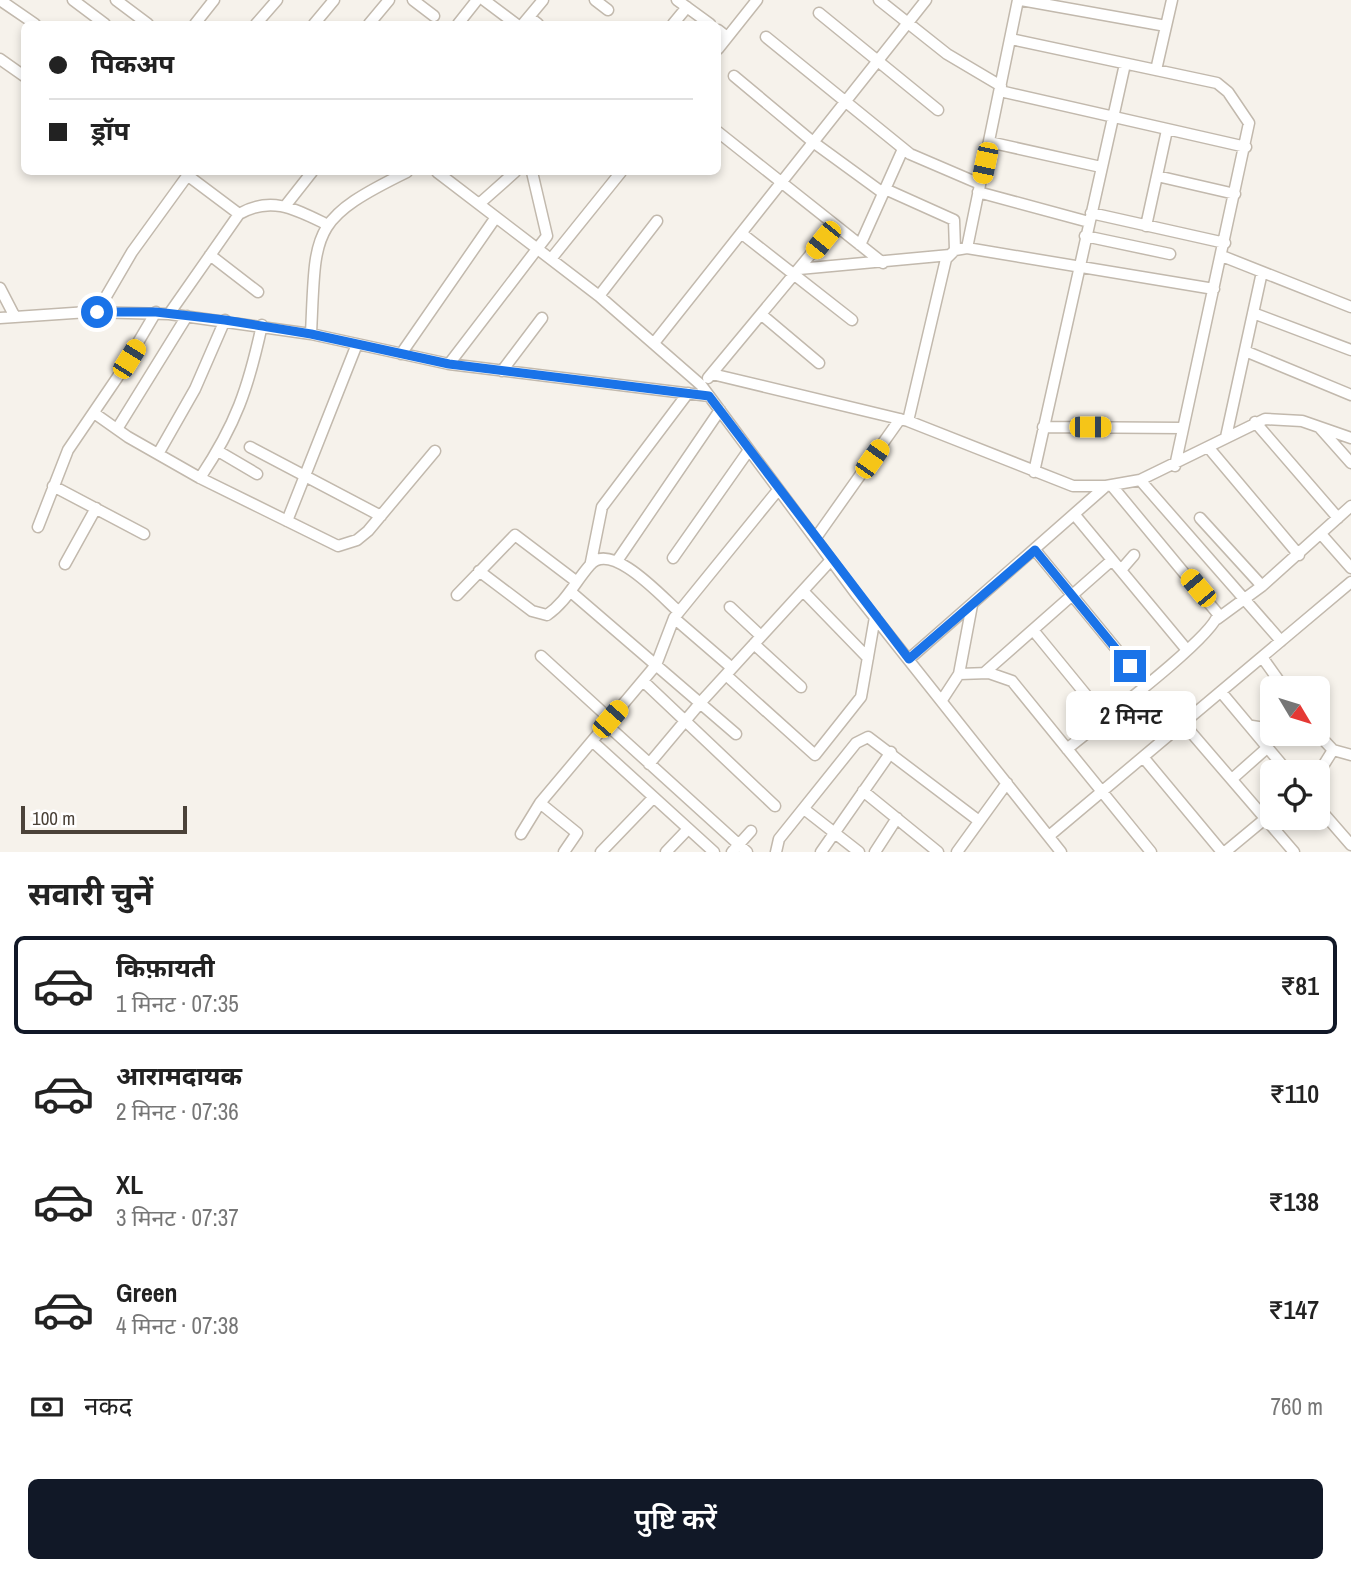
<!DOCTYPE html>
<html lang="hi">
<head>
<meta charset="utf-8">
<style>
	:root { --surface:#fff; --page:#f2f2f2; --text:#222; --muted:#767676; --line:#e0e0e0; --accent:#111827 }
	body { margin:0; font-family:"Archivo Narrow","Noto Sans Devanagari",sans-serif; background:var(--page); color:var(--text); height:100vh; display:flex; flex-direction:column; font-size:26px; white-space:nowrap }
	* { box-sizing:border-box; margin:0 }
	p { font-size:23px; color:var(--muted) }
	.icon { flex:none; width:38px; height:38px; fill:none; stroke:currentColor; stroke-width:2; stroke-linecap:round; stroke-linejoin:round }
	.map { position:relative; height:852px; overflow:hidden }
	.drawer { display:flex; flex-direction:column; background:var(--surface); flex:1 }
	.drawer>* { flex:none }
	.hud { position:absolute; left:21px; top:21px; width:700px; height:154px; border-radius:10px; box-shadow:0 4px 10px #0003; display:grid; align-content:center; height:154px; padding:0 28px; background:var(--surface) }
	.needle { width:46px; rotate:128deg }
	.controls { position:absolute; left:1260px; top:676px; display:grid; gap:14px }
	.controls a { display:grid; place-items:center; width:70px; height:70px; border-radius:10px; background:var(--surface); box-shadow:0 4px 10px #0003; font-size:35px }
	.scale { position:absolute; left:21px; bottom:18px; width:166px; box-sizing:border-box; padding-left:7px; border:4px solid #4b4238; border-top:0; font-size:19px; line-height:24px; white-space:nowrap; color:#4b4238; -webkit-text-stroke:5px #fff; paint-order:stroke }
	.end { position:absolute; width:32px; height:32px; margin:-16px; border:9px solid #1a73e8; background:#fff; box-shadow:0 0 0 4px #fff }
	.from { border-radius:50% }
	.bubble { position:absolute; height:49px; border-radius:10px; background:var(--surface); box-shadow:0 4px 10px #0003; font-size:23px; font-weight:600; line-height:49px; text-align:center }
	.car { position:absolute; width:21px; height:42px; margin:-21px -10px; border-radius:9px; box-shadow:0 0 5px 2px #0007; background:linear-gradient(#f5c518 24%,#345 0 40%,#f5c518 0 76%,#345 0 86%,#f5c518 0) }
	.hud b { display:flex; align-items:center; gap:24px; height:66px; font-size:26px }
	.hud b+b { border-top:2px solid var(--line) }
	.hud i { width:18px; height:18px; background:var(--text) }
	ul { padding:0; list-style:none }
	li { display:flex; align-items:center; gap:21px; height:98px; margin:0 14px 10px; padding:0 14px; border:4px solid transparent; border-radius:10px }
	li div { flex:1 }
	li b { display:block; font-size:26px }
	li em { font-style:normal; font-weight:600 }
	li.on { border-color:var(--accent) }
	li>.icon { width:63px; height:63px; stroke-width:1.5 }
	h2 { padding:0 28px; font-size:32px; line-height:84px }
	.pay { display:flex; align-items:center; gap:18px; height:77px; padding:0 28px; font-size:26px }
	.pay p { margin-inline-start:auto }
	.primary-button { display:flex; gap:14px; margin-top:auto; padding:14px 28px }
	.primary-button a { flex:1; height:80px; border-radius:10px; background:var(--accent); color:#fff; font-size:28px; font-weight:600; line-height:80px; text-align:center }
	.map>svg:first-child { display:block }
</style>
</head>
<body>
<div class="map">
<svg width="1351" height="852" viewBox="0 0 1351 852">
	<rect width="100%" height="100%" fill="#f6f2eb"/>
	<g fill="none" stroke-linecap="round" stroke-linejoin="round">
		<defs>
			<path id="street" d="M0 0 35 24
				M73 0 105 24
				M116 0 148 24
				M413 0 434 16
				M484 0 516 24
				M595 0 608 10
				M677 0 710 24
				M879 0 947 54 1001 86
				M1021 0 1166 26
				M819 13 938 110
				M529 17 538 24
				M195 24 214 0
				M256 24 277 0
				M314 24 334 0
				M369 24 389 0
				M458 24 477 0
				M523 24 543 0
				M673 24 687 7
				M718 30 727 37
				M766 37 910 154 980 184
				M1011 39 1217 83 1228 92 1249 123 1175 466
				M718 49 757 0
				M0 59 24 76
				M1156 70 1172 0
				M734 76 813 142 883 193
				M1000 91 1246 147
				M718 132 883 263
				M989 142 1101 167
				M437 172 599 296 701 385 857 595 1061 852
				M187 175 239 214
				M1157 176 1235 194
				M885 189 954 220 955 250
				M978 192 1089 222
				M479 204 515 172
				M286 205 312 172
				M1091 213 1225 243
				M1146 226 1167 130
				M741 233 852 320
				M1085 236 1170 254
				M860 245 903 149
				M967 248 1018 0
				M210 255 258 292
				M1222 256 1351 307
				M551 259 621 172
				M799 269 950 255
				M0 288 15 317
				M599 296 657 221
				M97 312 132 252 190 172
				M1253 313 1351 350
				M169 314 239 214C272 195 297 210 328 225
				M762 315 819 363
				M0 318 88 312 169 314 311 334 449 364 709 396
				M311 334C316 230 309 220 407 172
				M654 343 926 0
				M1245 351 1351 395
				M401 354 496 217
				M449 364 547 236 532 172
				M502 371 542 318
				M712 374 908 421 1073 486H1106L1140 480 1265 419 1302 421 1351 438
				M708 378 835 225
				M94 413 128 437 200 478 338 546 357 540 368 531 435 451
				M908 421 946 259 955 250 967 248 1214 289
				M1255 422 1338 518
				M1043 427 1183 428
				M1319 427 1351 463
				M117 429 187 316
				M1226 437 1262 272
				M250 447 381 516
				M1208 447 1299 555
				M218 451 257 474
				M158 454 195 389 225 320
				M1034 472 1125 64
				M200 478C236 424 248 389 262 325
				M1140 480 1281 641
				M53 486 144 534
				M1074 514 1187 650
				M1200 518 1262 586
				M287 521 357 344
				M38 527 68 450 117 378 156 312
				M1321 534 1351 568
				M815 539 900 419
				M1035 550 1145 684
				M673 558 749 450
				M617 561 720 410
				M591 562 602 507 688 393
				M65 564 96 508
				M1121 570 1134 555
				M479 571 532 611 547 615C566 602 575 582 590 565 611 540 662 597 679 612
				M803 591 868 658
				M571 592 736 734
				M457 595 515 535 577 582
				M730 607 761 636
				M674 618 732 668
				M1217 619 1262 586 1351 506
				M1033 630 1105 718
				M754 644 801 687
				M541 656 610 719
				M1262 657 1284 688
				M909 659 1106 486
				M984 673 1112 560
				M959 674 989 673 1012 681 1151 852
				M726 675 815 755 861 697 875 617
				M643 681 775 806
				M1221 692 1288 772
				M942 700 959 674 972 605
				M1183 723 1294 852
				M607 725 747 852
				M1252 726 1272 729
				M1317 733 1333 750 1351 755
				M592 741 714 852
				M1067 749C1092 728 1213 638 1218 614L1112 486
				M1143 757 1222 852
				M649 764 701 702 831 560
				M1318 774 1333 750
				M1232 779 1268 747
				M863 791 938 852
				M540 803 577 833 564 852
				M1318 807 1351 845
				M804 809 859 852
				M521 834 540 803 656 665 674 618 778 490
				M1049 836 1351 582
				M601 852 653 798
				M666 852 688 829
				M732 852 751 831
				M776 852 779 839 856 743 868 737 979 821
				M821 852 891 752
				M875 852 897 818
				M957 852 1007 783
				M1225 852 1272 813"/>
		</defs>
		<use href="#street" stroke="#c2b9ad" stroke-width="13"/>
		<use href="#street" stroke="#fff" stroke-width="10"/>
	</g>
	<g fill="none" stroke-linecap="round" stroke-linejoin="round">
		<path stroke="#1a73e8" stroke-width="9" d="M97 312H156L225 320 311 334 449 364 709 396 909 659 1035 550 1130 666"/>
	</g>
</svg>
<div class="controls">
<a><svg class="needle" viewBox="-14 -14 28 28"><path d="M0-13l5 13h-10z" fill="#e53935"/><path d="M0 13l5-13h-10z" fill="#767676"/></svg></a>
<a><svg class="icon" aria-label="locate" viewBox="0 0 24 24"><circle cx="12" cy="12" r="6"/><path d="M12 2v4M12 18v4M2 12h4M18 12h4"/></svg></a>
</div>
<div class="scale">100 m</div>
<i class="end from" style="left:97px;top:312px"></i>
<i class="end" style="left:1130px;top:666px"></i>
<div class="bubble" style="left:1066px;top:691px;width:130px">2 मिनट</div>
<i class="car" style="left:985px;top:163px;rotate:192deg"></i>
<i class="car" style="left:823px;top:240px;rotate:219deg"></i>
<i class="car" style="left:129px;top:359px;rotate:32deg"></i>
<i class="car" style="left:1090px;top:427px;rotate:90deg"></i>
<i class="car" style="left:872px;top:459px;rotate:35deg"></i>
<i class="car" style="left:1198px;top:588px;rotate:320deg"></i>
<i class="car" style="left:610px;top:719px;rotate:41deg"></i>
<div class="hud">
<b><i class="from"></i>पिकअप</b>
<b><i></i>ड्रॉप</b>
</div>
</div>
<section class="drawer">
<h2>सवारी चुनें</h2>
<ul>
<li class="on"><svg class="icon" aria-label="car" viewBox="0 0 24 24"><path d="M5 17H2v-5l4-1 3-4h7l3 4 3 1v5h-3M9 17h6M6 11h13"/><circle cx="7" cy="17" r="2"/><circle cx="17" cy="17" r="2"/></svg><div><b>किफ़ायती</b><p>1 मिनट · 07:35</p></div><em>₹81</em></li>
<li><svg class="icon" aria-label="car" viewBox="0 0 24 24"><path d="M5 17H2v-5l4-1 3-4h7l3 4 3 1v5h-3M9 17h6M6 11h13"/><circle cx="7" cy="17" r="2"/><circle cx="17" cy="17" r="2"/></svg><div><b>आरामदायक</b><p>2 मिनट · 07:36</p></div><em>₹110</em></li>
<li><svg class="icon" aria-label="car" viewBox="0 0 24 24"><path d="M5 17H2v-5l4-1 3-4h7l3 4 3 1v5h-3M9 17h6M6 11h13"/><circle cx="7" cy="17" r="2"/><circle cx="17" cy="17" r="2"/></svg><div><b>XL</b><p>3 मिनट · 07:37</p></div><em>₹138</em></li>
<li><svg class="icon" aria-label="car" viewBox="0 0 24 24"><path d="M5 17H2v-5l4-1 3-4h7l3 4 3 1v5h-3M9 17h6M6 11h13"/><circle cx="7" cy="17" r="2"/><circle cx="17" cy="17" r="2"/></svg><div><b>Green</b><p>4 मिनट · 07:38</p></div><em>₹147</em></li>
</ul>
<div class="pay"><svg class="icon" aria-label="cash" viewBox="0 0 24 24"><path d="M3 7h18v10H3z"/><circle cx="12" cy="12" r="2"/></svg>नकद<p>760 m</p></div>
<div class="primary-button"><a>पुष्टि करें</a></div>
</section>
</body>
</html>
